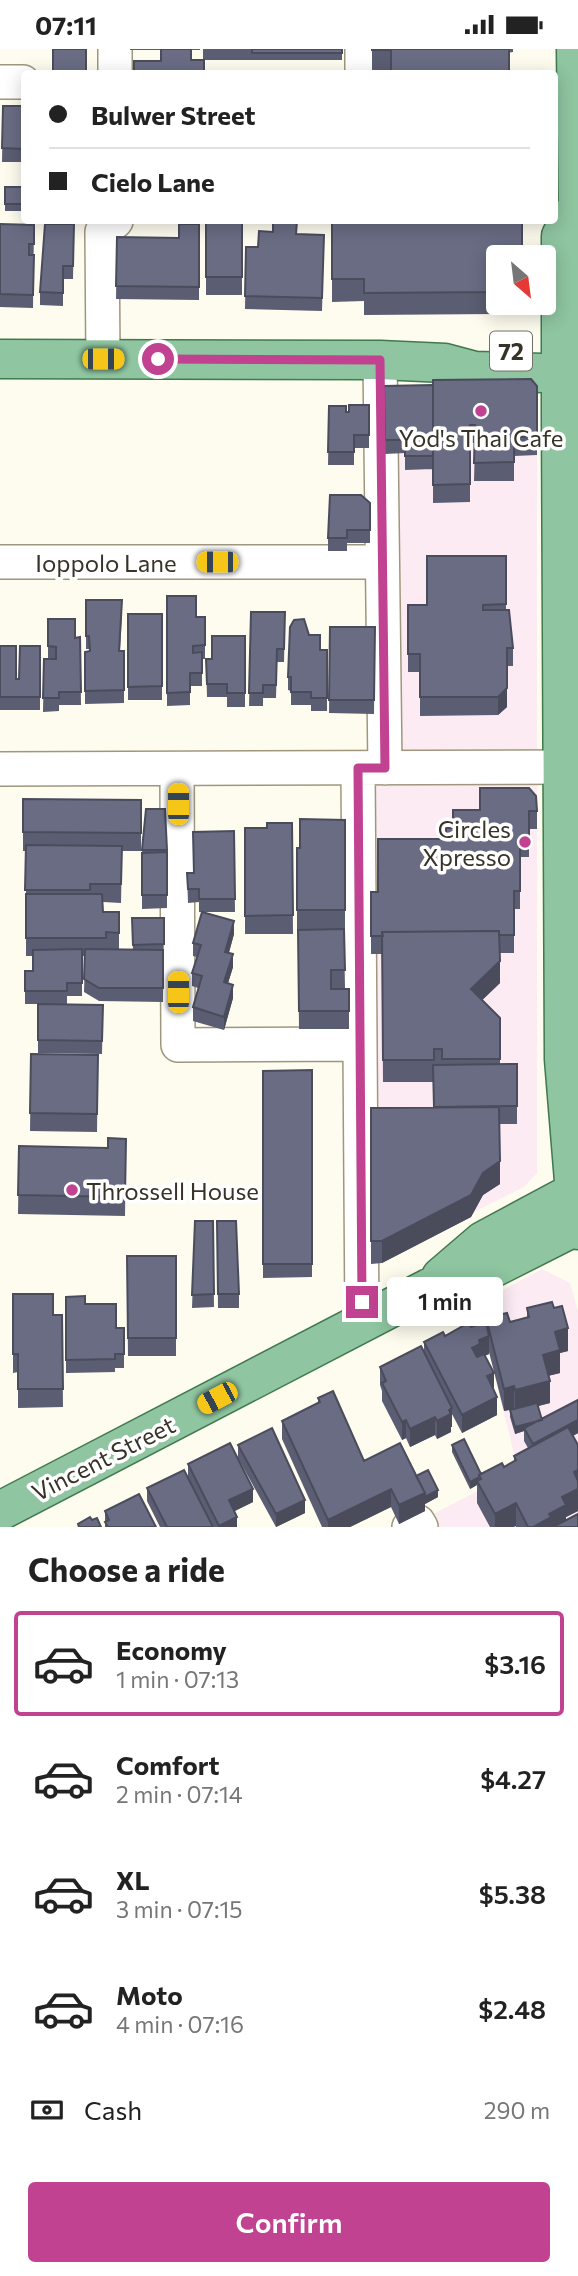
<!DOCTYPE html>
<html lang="en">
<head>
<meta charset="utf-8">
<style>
	:root { --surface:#fff; --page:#f6f6f6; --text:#222; --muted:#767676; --line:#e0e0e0; --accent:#c04290 }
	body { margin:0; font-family:Commissioner,sans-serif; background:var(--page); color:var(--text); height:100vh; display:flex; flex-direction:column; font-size:26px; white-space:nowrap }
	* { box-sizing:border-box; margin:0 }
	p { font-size:23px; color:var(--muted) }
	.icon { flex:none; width:38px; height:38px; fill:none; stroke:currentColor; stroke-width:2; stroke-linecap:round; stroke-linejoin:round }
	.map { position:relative; height:1478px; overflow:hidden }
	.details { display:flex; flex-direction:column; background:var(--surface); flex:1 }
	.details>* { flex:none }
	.top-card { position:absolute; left:21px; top:21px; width:537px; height:154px; border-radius:7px; box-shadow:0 4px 18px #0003; display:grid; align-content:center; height:154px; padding:0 28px; background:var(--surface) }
	.needle { width:46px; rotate:152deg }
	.fabs { position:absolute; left:486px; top:196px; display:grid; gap:14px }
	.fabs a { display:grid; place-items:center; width:70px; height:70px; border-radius:7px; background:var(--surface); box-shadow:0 4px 18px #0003; font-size:35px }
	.end { position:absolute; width:32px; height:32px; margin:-16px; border:9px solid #c04290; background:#fff; box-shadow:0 0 0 4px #fff }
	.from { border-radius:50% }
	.bubble { position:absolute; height:49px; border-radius:7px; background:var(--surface); box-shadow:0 4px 18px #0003; font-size:23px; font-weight:600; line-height:49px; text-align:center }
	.car { position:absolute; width:21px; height:42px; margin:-21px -10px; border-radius:9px; box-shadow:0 0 5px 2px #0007; background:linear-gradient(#f5c518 24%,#345 0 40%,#f5c518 0 76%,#345 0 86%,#f5c518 0) }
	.top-card b { display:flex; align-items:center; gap:24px; height:66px; font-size:26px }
	.top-card b+b { border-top:2px solid var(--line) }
	.top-card i { width:18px; height:18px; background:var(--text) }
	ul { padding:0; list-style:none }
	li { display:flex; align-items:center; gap:21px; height:105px; margin:0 14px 10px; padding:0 14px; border:4px solid transparent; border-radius:7px }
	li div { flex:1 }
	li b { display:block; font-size:26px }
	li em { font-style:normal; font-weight:600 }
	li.selected { border-color:var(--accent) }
	li>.icon { width:63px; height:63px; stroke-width:1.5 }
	h2 { padding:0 28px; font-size:32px; line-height:84px }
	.pay { display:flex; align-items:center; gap:18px; height:77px; padding:0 28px; font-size:26px }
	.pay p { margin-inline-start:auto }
	.action { display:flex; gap:14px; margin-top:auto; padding:14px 28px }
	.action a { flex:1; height:80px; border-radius:7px; background:var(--accent); color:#fff; font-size:28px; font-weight:600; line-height:80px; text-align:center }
	.status { display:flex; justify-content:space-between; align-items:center; height:49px; padding:0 35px; background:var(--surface); direction:ltr }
	.status svg { height:19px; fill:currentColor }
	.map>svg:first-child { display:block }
</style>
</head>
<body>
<div class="status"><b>07:11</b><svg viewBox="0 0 49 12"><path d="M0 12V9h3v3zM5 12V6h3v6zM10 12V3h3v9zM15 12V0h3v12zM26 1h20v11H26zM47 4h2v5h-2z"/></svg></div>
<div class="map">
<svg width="578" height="1478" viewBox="0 0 578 1478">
	<rect width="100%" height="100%" fill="#fefbef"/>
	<path fill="#fdebf4" d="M531 349 537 355V1124L524 1138 362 1219 358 755 385 719 380 350Z
		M542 1220 570 1234 578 1262V1478H421L418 1473 518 1421 477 1255Z"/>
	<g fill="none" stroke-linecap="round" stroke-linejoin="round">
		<defs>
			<path id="minor" d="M362 0V24
				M115 24V0
				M0 33H23
				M103 310 102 183 116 172
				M380 311 385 719
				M0 513H380
				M358 719 362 1274
				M0 720 578 718
				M177 721 178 996 360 995
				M409 1478 418 1473 421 1478"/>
			<path id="major" d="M576 0 578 164
				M576 160 561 187V367L564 1010 578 1181
				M0 310 380 311 445 314 475 322 578 325
				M441 1228 483 1192 578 1141
				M0 1462 429 1239 491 1220 578 1176"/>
		</defs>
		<use href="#minor" stroke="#9f977d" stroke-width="36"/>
		<use href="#major" stroke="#40794e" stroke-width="41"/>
		<use href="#minor" stroke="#fff" stroke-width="33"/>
		<use href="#major" stroke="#8fc5a1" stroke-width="38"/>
	</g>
	<path fill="#5b5d72" d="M130 0H200V1H191L161 12V1H130Z
		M203 0H342V11H203Z
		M372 0H513V3L391 24H372Z
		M3 57H24V113H2Z
		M5 138H24V162H5Z
		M206 172H242V246H206Z
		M332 172H522L496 265 364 266V252L332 253Z
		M0 175 34 176 33 259 0 258Z
		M74 175 73 230H63V257L40 256V243Z
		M199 175V251L116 250 117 188 179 189Z
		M297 185 324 186 322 262 245 260 246 198H258Z
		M433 331 537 337V406L514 407V432H474L475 394H470V453L433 454Z
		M433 336V420L405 421V404L385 405 384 337Z
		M369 356V399H354V416H328L329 357 349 363Z
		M370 454V494H347V502H328V489Z
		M506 507V561L513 599V617H507V658L498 666 420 667V623H408V556H427Z
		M167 547 196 568H205V610H202V637H190V656L167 657Z
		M86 551 122 564 120 602H124V654L85 655V603L89 602V600H86Z
		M251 563H285L284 613H277L276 649H263V657H249Z
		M128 565H162V651H128Z
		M48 570 75 589 80 588 81 656H59V662L43 663 44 610H48Z
		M330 578H375L374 665 329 664Z
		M309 586 320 601H327V662H311V656H291V642L288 641V628Z
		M245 587V658H227V648H207L206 610H212Z
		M0 597 16 630H19L40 597V661H0Z
		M23 750 141 751V802H122L121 854 103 853V863H119V901H133L132 869H164L163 953 99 952 84 943 85 907H82V947H67V955L103 956 102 1005 38 1004V955H25V922H33V907H26V802H23Z
		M146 760 167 801V859L142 860V804Z
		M453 761 537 762V780H529V808H520V860H514V904H500V934L482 951 500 969V1016L517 1015V1075H500V1135L483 1146 471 1168 382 1214 371 1215V1059L433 1058V1033H383L382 905H371V843H378L446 790 453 779Z
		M345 771V880H297V799H300Z
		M292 774 293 885H245V779H267Z
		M234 782 235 863H204L234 885 229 904 233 918 228 934 233 949 224 981 193 972V958L198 939 192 937V924L197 908 193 907V894L202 863H199V853L188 854 187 824H194Z
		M344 880 345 940H331H349V980H299L298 881Z
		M31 1005 98 1006 97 1083 30 1082Z
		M312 1021V1228L263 1229V1022Z
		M126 1090 125 1167 18 1165 19 1097 108 1099Z
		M195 1172H213L214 1258 192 1259Z
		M217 1172 239 1245V1259H218Z
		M127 1207H176V1307H128Z
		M13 1245 53 1266H62L63 1358 18 1359V1323L13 1324Z
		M66 1248 85 1255 116 1279H124V1319H115V1323L66 1324Z
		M527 1259 568 1302 560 1304V1324L548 1327 550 1354 538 1357 542 1370 578 1351V1384L573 1387 578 1396V1462L566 1468V1471L578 1478H516V1477L513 1478H490L477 1454V1436L470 1440 452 1403V1396L481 1425 504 1418 514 1412V1407L528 1399 524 1392V1382L515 1385 510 1368V1361L514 1360 504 1362 489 1303V1305L485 1307 494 1341 497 1366 462 1384 452 1365V1378H451V1383L437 1390 435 1386 410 1398 406 1389 402 1391 382 1352V1342L380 1336V1318L424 1303V1293L471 1278 486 1275V1269L510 1273 527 1268Z
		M318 1349 364 1412 416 1427 438 1448 425 1455V1462L399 1475 391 1458 350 1478H322L282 1390V1372L318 1354Z
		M238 1396 305 1464 276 1478 238 1409Z
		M188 1415 253 1453 234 1462 237 1478H160L147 1452V1439L188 1428Z
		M105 1462 156 1478H105Z"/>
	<path fill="#4a4c5c" d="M499 241V254H511L496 265V243Z
		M507 639V658L498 666V648Z
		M234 872V885L225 916V903Z
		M233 905V918L224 947V933Z
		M500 912V934L471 962V940Z
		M233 936V949L224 981V968Z
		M500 1112V1135L483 1146 471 1168 382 1214V1192Z
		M568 1279V1302L560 1304V1324L543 1328V1306L555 1283Z
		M489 1287V1305L480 1308V1314L472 1299 479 1291Z
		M494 1324V1342L487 1327Z
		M550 1332V1354L515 1363V1341Z
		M514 1337V1360L504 1362V1340Z
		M497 1348V1366L462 1384V1366Z
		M452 1359V1378H451V1383L437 1390V1372Z
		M435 1368V1386L410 1398V1380Z
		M406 1371V1389L402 1391V1373Z
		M542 1371 524 1379V1382L515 1385V1378Z
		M578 1371V1384L533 1408V1395Z
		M578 1421V1462L566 1468V1478H533L549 1465 562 1448 574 1423Z
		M479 1428V1434L477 1432V1436L470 1440V1433Z
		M253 1440V1453L229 1465V1451Z
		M391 1440V1458L350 1478H328V1471Z
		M438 1441V1448L425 1455V1462L399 1475V1456L425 1444Z
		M305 1451V1464L276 1478V1465Z
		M516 1454V1477L513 1478H495V1465Z
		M237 1468V1478H219V1477Z"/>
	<path fill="#6a6c84" stroke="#4a4c5c" stroke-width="2" d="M53 0H86V24H53Z
		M161 0H191V11H204V24H134V12H161Z
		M252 0H342V4H252Z
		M372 0H509V24H391V1H372Z
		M3 57H24V100L2 99Z
		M5 138H24V155H5Z
		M206 172H242V228H206Z
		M273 172H297L296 185 324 186 322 249 245 247 246 198H258L259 182 273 183Z
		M332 172H522V208H499V241L496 243 364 244V230H332Z
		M0 175 34 176V195H29V206H34L33 246 0 245Z
		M45 175H74L73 217H63V244L40 243Z
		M179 175H199V238L116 237 117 188 179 189Z
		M531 330 537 337V388H514V413L474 414 475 376H470V435L433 436V331Z
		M433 336V407H405V391H385L384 337Z
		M349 356H369V386H354V403H328L329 357H346V363H349Z
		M330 446H361L370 454V481H347V489H328Z
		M427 507H506V555L483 556V561H509L513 599H507V639L498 648H420V605H408V556H427Z
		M167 547H196V568H205V596L193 597V604L202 603V624H190V643L167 644Z
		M86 551H122L119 602H124V641L85 642V603L90 602 89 587H86Z
		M251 563H285L284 600H277L276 636H263V644H249Z
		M128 565H162V637L128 638Z
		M48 570H75V589L80 588 81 643H59V649H43L44 610H56V598L48 597Z
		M304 570 309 586H320V601H327V649H311V643H291V628H288L290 578 294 571Z
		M330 578H375L374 651H329Z
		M212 587H245V644H227V635H207L206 610H212Z
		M0 597H16V630H19L20 597H40V648H0Z
		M480 739H529L536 747 537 762H529V789H520V842H514V886H499V882L382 883 383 887H371V843H378V790H446V779H453V761H480Z
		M23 750 141 751V784L23 783Z
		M146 760H165L167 801H142Z
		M300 770 345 771V861H297V799H300Z
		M267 774H292L293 866 245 867V779H267Z
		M234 782 235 850H199V840H188L187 824H194L193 783Z
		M26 796 122 797 121 835H90V841H25Z
		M167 803V846H142V804Z
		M26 845H102L103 863H119V884L106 883V889H26Z
		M202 863 234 872 225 903 233 905 224 933 233 936 224 968 193 958 202 927 192 924 201 896 193 894Z
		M132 869H164V895L133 896Z
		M344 880 345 921H331V940H349V962H299L298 881Z
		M499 882 500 912 471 940 500 969V1010H442V1000H434V1011H383L382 883Z
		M82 900V934H67V942H25V922H33V901Z
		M85 900 163 901V939H99L84 930Z
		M38 955 103 956 102 992 38 991Z
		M31 1005 98 1006 97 1065 30 1064Z
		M517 1015V1057L434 1058 433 1016Z
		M312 1021V1215H263V1022Z
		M499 1058 500 1112 483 1124 471 1146 382 1192H371V1059Z
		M108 1089 126 1090 125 1148 18 1146 19 1097 108 1099Z
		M195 1172H213L214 1245 192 1246Z
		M217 1172H236L239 1245H218Z
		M127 1207H176V1289H128Z
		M13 1245H53V1266H62L63 1340H18V1305H13Z
		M85 1247V1255H116V1279H124V1305H115V1310L66 1311V1248Z
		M552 1253 554 1259 562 1257 568 1279 555 1283 560 1301 543 1306 550 1332 515 1341 514 1337 504 1340 486 1269 507 1264 510 1273 529 1268 527 1259Z
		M486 1273 489 1287 479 1291 480 1295 472 1299 477 1308 484 1305 494 1324 487 1327 497 1348 462 1366 424 1293 443 1283 445 1287 468 1274 471 1278Z
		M421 1297 452 1359 449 1361 451 1365 437 1372 435 1368 410 1380 406 1371 402 1373 382 1334 386 1332 380 1318Z
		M333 1342 364 1412 400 1394 425 1444 399 1456 391 1440 328 1471 282 1372 320 1353 318 1349Z
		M578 1351V1371L533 1395 524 1379Z
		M537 1354 542 1371 515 1378 510 1361Z
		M568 1378 578 1396V1421L574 1423 578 1432V1440L562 1448 566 1456 549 1465 551 1468 533 1478H528L516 1454 495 1465 477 1432 481 1430 479 1426 502 1414 504 1418 516 1411 514 1407Z
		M272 1379 305 1451 276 1465 238 1396Z
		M464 1390 481 1425 479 1426V1428L470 1433 452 1396Z
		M230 1394 253 1440 229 1451 237 1468 219 1477 188 1415Z
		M184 1421 213 1478H167L147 1439Z
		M428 1421 438 1441 425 1448V1444L416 1427Z
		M139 1445 156 1478H108L105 1473 109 1471 105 1462Z
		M578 1465V1478H553Z
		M90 1468 92 1471 97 1469 101 1478H78H79L78 1475Z"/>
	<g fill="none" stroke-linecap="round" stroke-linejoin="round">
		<path stroke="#c04290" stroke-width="9" d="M158 310 380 311 385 719H358L362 1253"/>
	</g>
	<g fill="#c04290" stroke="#fff" stroke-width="2.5">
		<circle cx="481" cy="362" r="7"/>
		<circle cx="525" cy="793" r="7"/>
		<circle cx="72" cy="1141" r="7"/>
	</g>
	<g text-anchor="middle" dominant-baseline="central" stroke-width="7" stroke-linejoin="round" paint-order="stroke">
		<rect fill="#fff" stroke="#737068" stroke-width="2" x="490" y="282.5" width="42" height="39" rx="5"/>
		<g font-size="23" font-weight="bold" fill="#373328">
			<text x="511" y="302">72</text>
		</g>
		<g font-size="24" fill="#373328" stroke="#fff">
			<text x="481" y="388">Yod's Thai Cafe</text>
			<text x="511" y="779" text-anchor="end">Circles<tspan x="511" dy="28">Xpresso</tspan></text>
			<text x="86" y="1141" text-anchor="start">Throssell House</text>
		</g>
		<g font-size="24" fill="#373328" stroke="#fff">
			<text x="106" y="513">Ioppolo Lane</text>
			<text transform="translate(103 1409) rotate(-27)">Vincent Street</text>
		</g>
	</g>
</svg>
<div class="fabs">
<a><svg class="needle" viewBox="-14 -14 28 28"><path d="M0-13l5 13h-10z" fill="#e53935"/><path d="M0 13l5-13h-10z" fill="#767676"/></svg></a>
</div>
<i class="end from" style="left:158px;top:310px"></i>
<i class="end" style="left:362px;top:1253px"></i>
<div class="bubble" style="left:387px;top:1228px;width:116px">1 min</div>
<i class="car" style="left:103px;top:310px;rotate:90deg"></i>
<i class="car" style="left:217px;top:513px;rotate:270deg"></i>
<i class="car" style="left:178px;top:755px;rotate:0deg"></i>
<i class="car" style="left:178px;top:943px;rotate:0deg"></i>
<i class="car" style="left:217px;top:1349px;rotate:242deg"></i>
<div class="top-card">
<b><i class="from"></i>Bulwer Street</b>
<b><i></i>Cielo Lane</b>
</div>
</div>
<section class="details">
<h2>Choose a ride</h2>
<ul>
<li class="selected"><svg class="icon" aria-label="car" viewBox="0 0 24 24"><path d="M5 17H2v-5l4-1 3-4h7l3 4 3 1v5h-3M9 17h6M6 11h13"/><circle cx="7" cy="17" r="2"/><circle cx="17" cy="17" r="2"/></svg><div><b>Economy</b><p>1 min · 07:13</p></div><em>$3.16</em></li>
<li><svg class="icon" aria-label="car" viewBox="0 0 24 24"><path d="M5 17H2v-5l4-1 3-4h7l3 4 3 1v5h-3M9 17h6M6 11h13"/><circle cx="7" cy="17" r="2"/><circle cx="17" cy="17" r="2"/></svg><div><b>Comfort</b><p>2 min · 07:14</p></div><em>$4.27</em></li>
<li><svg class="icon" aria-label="car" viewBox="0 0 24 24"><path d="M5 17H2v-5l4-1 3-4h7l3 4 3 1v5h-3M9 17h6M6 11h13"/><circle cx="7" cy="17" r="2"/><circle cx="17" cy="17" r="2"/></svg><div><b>XL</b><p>3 min · 07:15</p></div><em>$5.38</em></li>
<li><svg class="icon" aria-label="car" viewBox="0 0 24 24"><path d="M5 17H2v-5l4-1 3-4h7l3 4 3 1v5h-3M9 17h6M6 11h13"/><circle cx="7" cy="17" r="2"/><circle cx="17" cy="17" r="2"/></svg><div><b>Moto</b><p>4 min · 07:16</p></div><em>$2.48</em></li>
</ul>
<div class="pay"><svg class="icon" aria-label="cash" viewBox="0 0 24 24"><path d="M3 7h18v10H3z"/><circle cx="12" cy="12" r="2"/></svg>Cash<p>290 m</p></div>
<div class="action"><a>Confirm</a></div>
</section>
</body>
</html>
